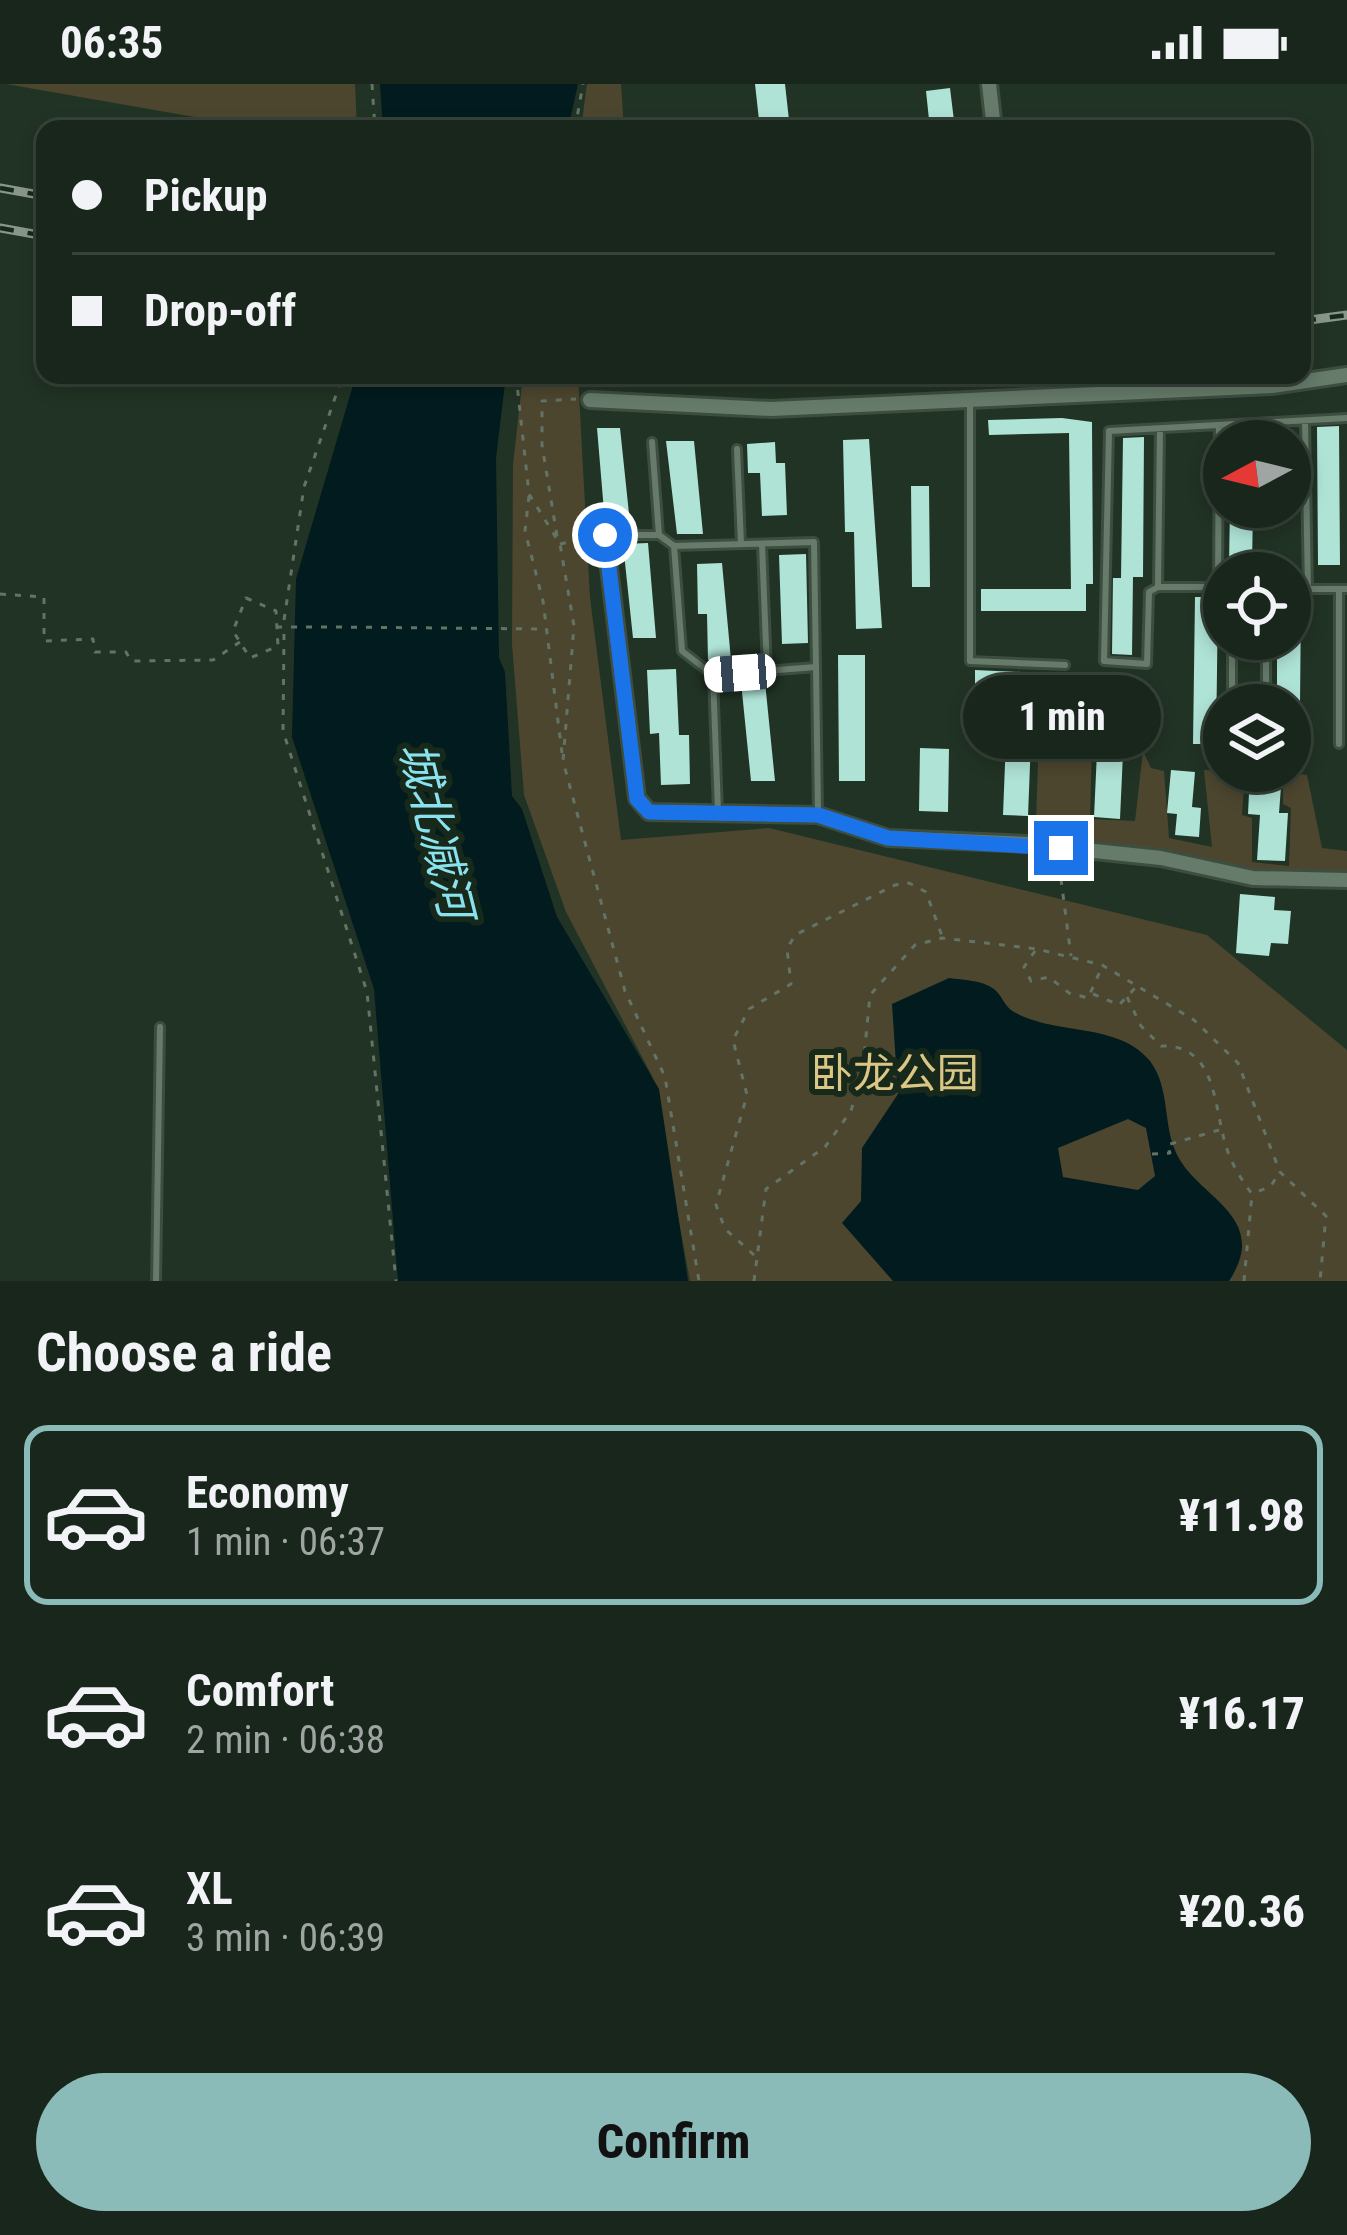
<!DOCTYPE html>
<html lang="en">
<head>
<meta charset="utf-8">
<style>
	:root { --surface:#19261b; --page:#263228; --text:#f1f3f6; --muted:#9fa5a3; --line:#37433a; --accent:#8bbbb9 }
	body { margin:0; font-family:"Roboto Condensed","Noto Sans SC",sans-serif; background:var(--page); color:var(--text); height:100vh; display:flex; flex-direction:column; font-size:45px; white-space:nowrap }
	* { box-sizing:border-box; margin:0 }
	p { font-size:39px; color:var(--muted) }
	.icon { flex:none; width:66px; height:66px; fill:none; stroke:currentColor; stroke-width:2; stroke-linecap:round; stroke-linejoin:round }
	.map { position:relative; height:1197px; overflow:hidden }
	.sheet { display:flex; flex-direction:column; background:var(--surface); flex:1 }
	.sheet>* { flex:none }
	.hud { position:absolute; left:36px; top:36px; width:1275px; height:264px; border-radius:24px; box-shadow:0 6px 18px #0003,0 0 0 3px var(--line); display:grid; align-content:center; height:264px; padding:0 36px; background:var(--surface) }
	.needle { width:78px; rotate:263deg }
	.buttons { position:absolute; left:1203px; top:336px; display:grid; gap:24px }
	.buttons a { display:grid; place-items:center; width:108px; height:108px; border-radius:50%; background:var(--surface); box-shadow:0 6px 18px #0003,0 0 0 3px var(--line); font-size:60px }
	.end { position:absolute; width:54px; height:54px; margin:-27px; border:15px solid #1a73e8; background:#fff; box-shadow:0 0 0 6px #fff }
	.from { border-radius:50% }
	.bubble { position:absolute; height:84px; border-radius:42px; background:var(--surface); box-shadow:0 6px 18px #0003,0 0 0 3px var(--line); font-size:39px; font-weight:800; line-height:84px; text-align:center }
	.car { position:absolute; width:36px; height:72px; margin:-36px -18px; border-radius:15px; box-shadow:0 0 9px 3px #0007; background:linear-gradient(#fff 24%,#345 0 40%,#fff 0 76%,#345 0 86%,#fff 0) }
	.hud b { display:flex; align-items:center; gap:42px; height:114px; font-size:45px }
	.hud b+b { border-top:3px solid var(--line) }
	.hud i { width:30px; height:30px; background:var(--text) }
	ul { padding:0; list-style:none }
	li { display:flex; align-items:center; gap:36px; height:180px; margin:0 24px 18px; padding:0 12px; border:6px solid transparent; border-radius:24px }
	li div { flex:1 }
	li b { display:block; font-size:45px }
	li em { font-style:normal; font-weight:800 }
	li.active { border-color:var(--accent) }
	li>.icon { width:108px; height:108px; stroke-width:1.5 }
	h2 { padding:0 36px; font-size:54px; line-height:144px }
	.primary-button { display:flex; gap:24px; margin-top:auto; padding:24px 36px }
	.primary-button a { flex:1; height:138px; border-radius:72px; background:var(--accent); color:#111; font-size:48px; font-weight:800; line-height:138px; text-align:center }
	.status { display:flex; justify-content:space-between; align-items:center; height:84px; padding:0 60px; background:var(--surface); direction:ltr }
	.status svg { height:33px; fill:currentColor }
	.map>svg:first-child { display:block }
</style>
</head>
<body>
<div class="status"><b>06:35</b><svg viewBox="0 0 49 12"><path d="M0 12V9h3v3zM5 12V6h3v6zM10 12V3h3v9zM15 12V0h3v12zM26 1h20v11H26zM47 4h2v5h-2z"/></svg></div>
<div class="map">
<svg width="1347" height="1197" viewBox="0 0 1347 1197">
	<rect width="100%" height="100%" fill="#213324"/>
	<path fill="#4d462f" d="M6 0H355L357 45H263Z
		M587 0H621L624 45H581Z
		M523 291H578L590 514 621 756 769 744 1207 851 1347 966V1197H690L652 992 566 828 524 711 512 560 513 381Z
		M1040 618 1093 622 1090 735 1135 737 1143 667 1151 684 1164 687 1169 754 1212 763 1204 686 1245 688 1242 731 1252 734V778L1289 782 1291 724 1283 720V688L1307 691 1322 764 1347 767V796C1276 817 1209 787 1140 776 1114 772 1089 771 1063 769L1079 742 1036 739Z"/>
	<path fill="#011b1e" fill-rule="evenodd" d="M380 0H578L568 45H383Z
		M356 291H506L496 374 499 574 505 588 512 712 522 725 557 833 659 1005 688 1197H398L374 905 292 653 296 495Z
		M949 894C963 896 982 896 994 905 1001 910 1004 921 1011 926 1050 952 1118 937 1150 977 1170 1004 1163 1038 1175 1066 1193 1113 1273 1130 1229 1197H893L842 1139 861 1117 862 1064 898 1010 892 920ZM1128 1035 1146 1044 1155 1092 1138 1106 1063 1093 1058 1064Z"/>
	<path fill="#afe3d6" d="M755 0H785L790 45H760Z
		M950 4 955 45H930L926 7Z
		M1062 334 1092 338 1093 500H1086V527H981V505H1071L1069 349 989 351 988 336Z
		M1339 342 1340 481H1318L1317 343Z
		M597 344H620L630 439H605Z
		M1144 353 1143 493H1133L1132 571 1112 570 1113 494H1121L1123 354Z
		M869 355 882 544 856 545 854 448H845L843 356Z
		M666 357H694L703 450H677Z
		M775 358 776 379H785L787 431 762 432 760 389H748L747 360Z
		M911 402H929L930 503H912Z
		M1230 423H1253L1252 482 1229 481Z
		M648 459 656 554H633L623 460Z
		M806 470 808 559 782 560 779 471Z
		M722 479 731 576H708L707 530H698L697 480Z
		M1195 513H1218L1216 660H1193Z
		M1290 515H1301L1300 621H1277V555H1290Z
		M838 571H865V697H839Z
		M676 585 679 651H689L690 700 661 701 659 649 650 650 647 586Z
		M975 586 1066 590 1065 606 1033 605 1028 732 1003 731 1008 604 975 602Z
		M741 598H765L775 697H751Z
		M1109 600 1133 601 1131 647H1124L1120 735 1094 733 1098 646 1107 647Z
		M920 664 949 665 948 728 919 727Z
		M1171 686 1195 688 1192 723 1201 724 1199 753 1175 751 1177 730 1167 729Z
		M1250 688 1282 690 1279 729H1288L1285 777 1257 776 1260 731 1248 730Z
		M1240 810 1275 813 1274 826 1291 827 1288 860 1271 859 1269 872 1236 869Z"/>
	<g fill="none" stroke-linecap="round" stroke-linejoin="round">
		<defs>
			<path id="service" d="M970 317V577L1065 581
				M1305 337 1308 505
				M1160 345 1158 503 1149 508 1147 580 1104 577 1109 347 1347 334
				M652 358 659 451 674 462 682 567 713 591 718 727
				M737 365 741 460
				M609 451H659
				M762 460 767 587
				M674 462 814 458 816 583
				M1158 503H1224
				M1218 503 1219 342
				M1290 505H1347
				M1232 555V621
				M713 591 816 583 818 729
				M1266 621V555
				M1339 660V505
				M156 1197 160 943"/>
			<path id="minor" d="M989 0 994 45
				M590 316 771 325 1272 302 1347 291
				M605 451 637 714 649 728 818 731 888 754 1028 760 1161 774 1253 794 1347 796"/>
		</defs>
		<use href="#service" stroke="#3d4e41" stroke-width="12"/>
		<use href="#minor" stroke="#3d4e41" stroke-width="20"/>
		<path stroke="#637365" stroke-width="3" stroke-dasharray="6 9" stroke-linecap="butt" d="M372 0 375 45
			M575 45 583 0
			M516 291 529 410 560 460 574 542 563 677 625 907 665 993 699 1197
			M529 412 525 447 543 517 562 669
			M557 452 542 361V317L576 315
			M560 460 592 453
			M0 510 44 513V557L93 555 95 568H126L131 577 213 576 240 558
			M246 514 276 527 278 562 250 574 233 547Z
			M284 536 304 403 343 291
			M336 543 544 545
			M284 550 283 647 367 908 396 1197
			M1059 780 1071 872
			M1035 867 1024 883 1031 897 1049 893 1069 909 1088 914 1102 883
			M1093 910 1119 921 1138 901
			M1127 913 1141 942 1161 962C1213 960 1214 1015 1223 1051 1228 1074 1238 1091 1252 1110L1271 1102 1279 1089
			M1152 1070 1170 1069 1167 1061 1219 1046
			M754 1171 725 1145 716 1121 747 1011 733 956 749 925 791 900 787 865 795 851 895 801 909 799 926 808 942 852
			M754 1197 766 1105 825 1063 851 1027 863 983 870 911 915 861 942 854 1037 865 1102 881 1194 936 1238 979 1280 1088 1326 1132 1320 1197
			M1244 1197 1252 1110"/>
		<use href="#service" stroke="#667b6a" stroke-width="6"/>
		<use href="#minor" stroke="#667b6a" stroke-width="14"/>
		<defs>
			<path id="rail" d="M0 104 45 112
				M0 144 45 152
				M1302 237 1347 231"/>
		</defs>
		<use href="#rail" stroke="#88978a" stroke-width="9"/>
		<use href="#rail" stroke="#17291b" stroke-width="4.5" stroke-dasharray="14" stroke-linecap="butt"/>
		<path stroke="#637365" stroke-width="3" stroke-dasharray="6 9" stroke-linecap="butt" d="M276 543H336"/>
	</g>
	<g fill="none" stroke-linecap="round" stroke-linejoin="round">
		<path stroke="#1a73e8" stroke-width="15" d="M605 451 637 715 649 728 818 731 888 754 1061 764"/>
	</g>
	<g text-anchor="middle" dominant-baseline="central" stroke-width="12" stroke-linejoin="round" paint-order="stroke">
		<g font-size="42" fill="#dbc686" stroke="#17291b">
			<text x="895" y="989">卧龙公园</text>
		</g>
		<g font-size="45" font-style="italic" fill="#8ae2ee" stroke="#17291b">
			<text transform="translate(436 746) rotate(76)">城北减河</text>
		</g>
	</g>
</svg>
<div class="buttons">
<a><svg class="needle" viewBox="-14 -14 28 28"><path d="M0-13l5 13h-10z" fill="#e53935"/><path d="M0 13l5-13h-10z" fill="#9fa5a3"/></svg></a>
<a><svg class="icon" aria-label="locate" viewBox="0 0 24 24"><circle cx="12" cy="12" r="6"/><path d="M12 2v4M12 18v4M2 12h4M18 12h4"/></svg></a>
<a><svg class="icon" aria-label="layers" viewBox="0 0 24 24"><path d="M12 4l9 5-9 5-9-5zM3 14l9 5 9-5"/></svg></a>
</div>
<i class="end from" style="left:605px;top:451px"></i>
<i class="end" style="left:1061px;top:764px"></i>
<div class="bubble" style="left:963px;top:591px;width:198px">1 min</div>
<i class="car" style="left:740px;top:589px;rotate:266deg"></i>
<div class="hud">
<b><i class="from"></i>Pickup</b>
<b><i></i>Drop-off</b>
</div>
</div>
<section class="sheet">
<h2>Choose a ride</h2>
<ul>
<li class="active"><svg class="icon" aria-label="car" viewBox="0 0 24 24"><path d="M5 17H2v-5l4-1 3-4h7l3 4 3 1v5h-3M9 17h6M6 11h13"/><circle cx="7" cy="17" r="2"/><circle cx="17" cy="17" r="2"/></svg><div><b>Economy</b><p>1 min · 06:37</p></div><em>¥11.98</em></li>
<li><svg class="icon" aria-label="car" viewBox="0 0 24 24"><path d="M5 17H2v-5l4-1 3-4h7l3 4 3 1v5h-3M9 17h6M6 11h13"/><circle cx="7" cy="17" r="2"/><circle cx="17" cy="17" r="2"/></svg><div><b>Comfort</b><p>2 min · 06:38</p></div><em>¥16.17</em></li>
<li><svg class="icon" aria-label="car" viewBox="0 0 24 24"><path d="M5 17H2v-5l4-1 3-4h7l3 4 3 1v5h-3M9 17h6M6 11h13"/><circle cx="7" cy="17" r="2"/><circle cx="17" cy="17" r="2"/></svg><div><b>XL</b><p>3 min · 06:39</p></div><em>¥20.36</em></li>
</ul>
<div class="primary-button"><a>Confirm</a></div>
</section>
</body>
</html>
